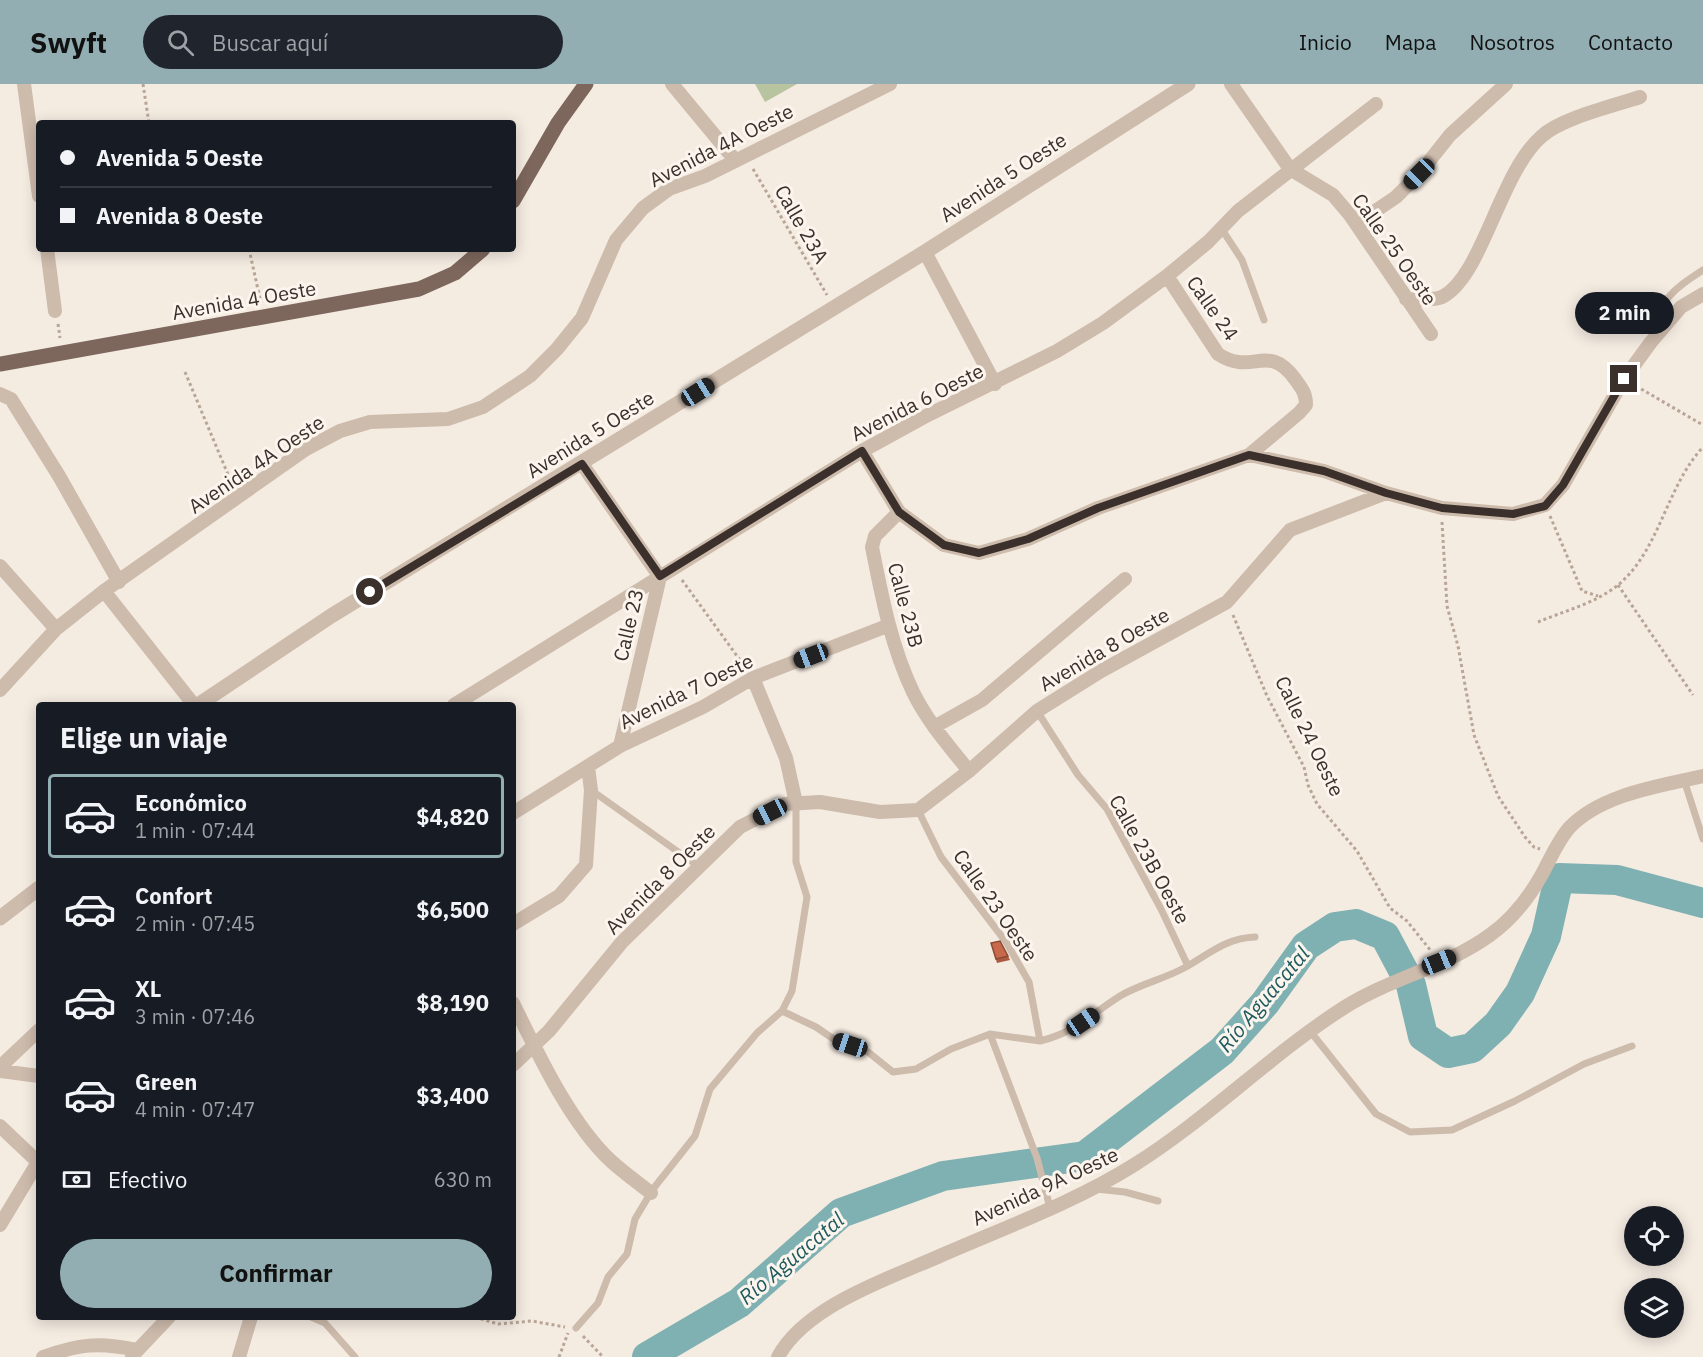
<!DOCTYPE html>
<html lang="es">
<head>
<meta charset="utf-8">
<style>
	:root { --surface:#171b24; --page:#20242c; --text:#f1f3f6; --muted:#9ea1a6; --line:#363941; --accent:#92aeb2 }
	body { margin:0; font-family:"IBM Plex Sans",sans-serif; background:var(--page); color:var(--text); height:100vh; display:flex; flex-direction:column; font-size:22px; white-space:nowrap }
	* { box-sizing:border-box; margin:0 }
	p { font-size:20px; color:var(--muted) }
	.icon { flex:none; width:33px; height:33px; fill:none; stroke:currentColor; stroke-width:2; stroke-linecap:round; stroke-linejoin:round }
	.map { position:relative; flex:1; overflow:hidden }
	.drawer { position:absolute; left:36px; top:618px; width:480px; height:618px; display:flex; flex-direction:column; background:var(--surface); border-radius:6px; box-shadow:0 3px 15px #0003 }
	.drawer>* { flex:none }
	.banner { position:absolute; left:36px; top:36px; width:480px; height:132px; border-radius:6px; box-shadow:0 3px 15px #0003; display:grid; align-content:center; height:132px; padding:0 24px; background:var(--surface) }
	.buttons { position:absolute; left:1624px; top:1122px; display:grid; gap:12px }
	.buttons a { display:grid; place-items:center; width:60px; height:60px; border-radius:50%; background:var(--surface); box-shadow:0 3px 15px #0003; font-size:30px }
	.end { position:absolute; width:27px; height:27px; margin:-14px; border:8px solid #3b302b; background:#fff; box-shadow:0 0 0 3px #fff }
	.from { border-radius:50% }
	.bubble { position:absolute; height:42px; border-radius:21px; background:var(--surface); box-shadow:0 3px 15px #0003; font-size:20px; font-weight:700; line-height:42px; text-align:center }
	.car { position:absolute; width:18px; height:36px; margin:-18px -9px; border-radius:8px; box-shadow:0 0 4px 2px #0007; background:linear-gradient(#222 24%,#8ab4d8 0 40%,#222 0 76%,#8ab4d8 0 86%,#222 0) }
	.banner b { display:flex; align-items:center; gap:21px; height:57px; font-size:22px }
	.banner b+b { border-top:2px solid var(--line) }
	.banner i { width:15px; height:15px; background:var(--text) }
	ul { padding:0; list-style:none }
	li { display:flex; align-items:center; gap:18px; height:84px; margin:0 12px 9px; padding:0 12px; border:3px solid transparent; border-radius:6px }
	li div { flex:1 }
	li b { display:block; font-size:22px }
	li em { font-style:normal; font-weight:700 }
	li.on { border-color:var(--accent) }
	li>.icon { width:54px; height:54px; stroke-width:1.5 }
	h2 { padding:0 24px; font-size:27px; line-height:72px }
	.pay { display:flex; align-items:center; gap:15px; height:66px; padding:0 24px; font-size:22px }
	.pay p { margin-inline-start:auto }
	.cta { display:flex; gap:12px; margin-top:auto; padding:12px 24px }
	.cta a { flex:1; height:69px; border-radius:36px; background:var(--accent); color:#111; font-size:24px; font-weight:700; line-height:69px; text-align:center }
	header { display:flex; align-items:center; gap:36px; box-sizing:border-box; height:84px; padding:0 30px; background:var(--accent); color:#111 }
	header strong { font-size:28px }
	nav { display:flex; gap:33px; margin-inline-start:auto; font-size:21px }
	.search { width:420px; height:54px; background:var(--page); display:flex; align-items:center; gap:15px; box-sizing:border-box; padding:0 21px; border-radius:33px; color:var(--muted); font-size:22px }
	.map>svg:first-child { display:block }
</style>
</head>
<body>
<header>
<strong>Swyft</strong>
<div class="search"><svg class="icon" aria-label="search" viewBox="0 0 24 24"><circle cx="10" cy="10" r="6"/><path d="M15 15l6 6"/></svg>Buscar aquí</div>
<nav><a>Inicio</a><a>Mapa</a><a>Nosotros</a><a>Contacto</a></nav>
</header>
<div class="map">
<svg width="1703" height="1273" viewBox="0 0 1703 1273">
	<rect width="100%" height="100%" fill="#f4ebe1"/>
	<path fill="#b8c4a0" d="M755 0H797L765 18Z"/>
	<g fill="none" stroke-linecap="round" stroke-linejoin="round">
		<path stroke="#7fb0b2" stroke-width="30" d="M647 1273 739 1219 841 1129 943 1092 1085 1072 1222 967 1265 919 1306 862 1335 843 1356 840 1385 852 1411 901 1423 952 1448 969 1472 964 1498 940 1520 909 1546 852 1559 794 1617 796 1703 819"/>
		<path stroke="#b9a596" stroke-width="3" stroke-dasharray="3 3" stroke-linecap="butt" d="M143 0 149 39
			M753 85 827 211
			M169 165V167
			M249 165 261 219
			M58 240 60 254
			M185 288 232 400
			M1636 302 1703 341
			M1550 432 1582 507 1598 512
			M1442 438 1447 522 1458 562 1474 651 1498 712 1525 753 1534 763 1540 765
			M682 496 745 583
			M1618 501 1693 611
			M1233 531 1267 612 1304 683 1308 701 1317 720 1357 767 1390 824 1407 837 1431 867
			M1538 538C1564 527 1596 519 1618 501 1660 466 1666 403 1703 363
			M475 1233 498 1240 532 1237 565 1243
			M583 1252 603 1273
			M559 1273 568 1249"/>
		<path stroke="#cdbbac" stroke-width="7" d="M1221 144 1242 176 1264 236
			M1652 253C1661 214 1671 207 1703 186
			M1037 627 1078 691 1107 725 1161 825 1188 882
			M1684 696 1703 755
			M591 706 698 782
			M918 726 941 773 1006 858 1029 898 1040 957 990 950 1037 1074 1050 1124
			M782 927 816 943 835 956 868 968 893 988 916 985 951 965 990 950
			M1310 947 1376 1030 1410 1048 1452 1046 1515 1017 1584 980 1632 962
			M1040 957C1076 948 1090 931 1120 912 1140 900 1164 895 1184 884 1209 870 1226 854 1255 853
			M1096 1105 1125 1108 1158 1117
			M311 1233 325 1239 355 1273
			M576 1244 598 1219 608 1193 627 1170 635 1135 653 1105 695 1052 710 1005 757 949 782 927 792 907 807 813 796 778V719"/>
		<path stroke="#cdbbac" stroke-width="14" d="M24 0 39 112
			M672 0 735 76
			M1231 0 1290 85 1333 111 1350 131 1431 250
			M1356 140 1396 113 1419 90 1450 51 1506 0
			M47 165 55 227
			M925 168 995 300
			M1167 192 1218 270C1253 293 1267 257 1295 295 1302 305 1306 309 1306 321L1299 329 1249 371
			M1406 215C1417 215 1433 217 1442 213 1483 192 1499 89 1542 52 1562 34 1613 22 1640 13
			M0 310 11 315 59 392 119 498
			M862 367 899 428 875 452 872 463C882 513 891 562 913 608 927 637 949 662 969 687
			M582 380 660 493 620 662
			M899 428 944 461 979 469 1028 455 1098 424 1249 371 1324 387 1386 409 1442 424 1513 430 1545 421 1563 401 1624 295 1651 258 1681 223 1703 210
			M0 482 56 545
			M104 507 194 621
			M753 594 786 674 796 719
			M0 606 56 545 104 507 306 365 340 347 370 338 448 335 483 323 530 292 557 265 582 234 616 156 643 124 669 105 705 92 890 0
			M454 621 862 367 924 333 1057 267 1103 239 1167 192 1208 158 1238 127 1376 20
			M934 643 982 616 1125 495
			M513 729 620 662 703 623 753 594 887 542
			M513 840 559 812 586 781 591 706 588 683
			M513 919C537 968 570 1039 611 1077 623 1088 637 1098 651 1109
			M513 981 549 947 622 858 740 743 785 720 820 718 880 728 918 726 969 687 1037 627 1101 587 1227 518 1290 446 1386 409
			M0 983 39 946
			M0 987 39 992
			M0 1042 39 1079
			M0 1141 38 1078
			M132 1272 169 1233
			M43 1273C79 1260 99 1258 137 1266
			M239 1273 251 1233
			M778 1273C806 1221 891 1194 942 1171 1006 1143 1075 1118 1134 1081 1209 1034 1271 970 1345 923 1391 894 1446 883 1490 851 1511 836 1528 815 1541 792 1550 776 1557 758 1569 744 1601 710 1660 702 1703 692"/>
		<path stroke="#cdbbac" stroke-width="15" d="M198 621 331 532 925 168 1188 0
			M0 834 39 804"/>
		<path stroke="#7d675c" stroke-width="15" d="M513 117 558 39 586 0
			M0 280 419 205 455 189 483 165"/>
	</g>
	<path fill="#ac5a40" d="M991 859 1008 872 1010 876 997 879Z"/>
	<path fill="#c8694b" stroke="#8c4a34" stroke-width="1.5" d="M1000 857 1008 872 996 875 991 859Z"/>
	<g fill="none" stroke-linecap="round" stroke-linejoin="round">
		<path stroke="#3b302b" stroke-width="8" d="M370 508 582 380 660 492 862 367 899 428 944 461 979 469 1028 455 1098 424 1249 371 1324 387 1386 409 1442 424 1513 430 1545 422 1563 401 1624 295"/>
	</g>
	<g text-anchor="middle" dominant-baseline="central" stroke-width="6" stroke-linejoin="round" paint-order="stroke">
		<g font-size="20" fill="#3b302b" stroke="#fbf5ee">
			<text transform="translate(721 61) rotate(-27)">Avenida 4A Oeste</text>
			<text transform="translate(1003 93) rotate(-33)">Avenida 5 Oeste</text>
			<text transform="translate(802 140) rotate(60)">Calle 23A</text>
			<text transform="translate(1395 165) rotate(55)">Calle 25 Oeste</text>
			<text transform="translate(244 216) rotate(-10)">Avenida 4 Oeste</text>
			<text transform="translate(1213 224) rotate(55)">Calle 24</text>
			<text transform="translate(917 318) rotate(-27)">Avenida 6 Oeste</text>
			<text transform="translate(590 350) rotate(-32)">Avenida 5 Oeste</text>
			<text transform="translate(256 380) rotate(-34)">Avenida 4A Oeste</text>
			<text transform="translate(906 521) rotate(75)">Calle 23B</text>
			<text transform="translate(628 541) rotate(-77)">Calle 23</text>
			<text transform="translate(1104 565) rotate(-30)">Avenida 8 Oeste</text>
			<text transform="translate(686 607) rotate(-26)">Avenida 7 Oeste</text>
			<text transform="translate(1310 652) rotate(64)">Calle 24 Oeste</text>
			<text transform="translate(1150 775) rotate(61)">Calle 23B Oeste</text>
			<text transform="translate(660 795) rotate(-45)">Avenida 8 Oeste</text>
			<text transform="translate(996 821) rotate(55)">Calle 23 Oeste</text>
			<text transform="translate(1045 1102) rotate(-25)">Avenida 9A Oeste</text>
		</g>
		<g font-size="21" font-style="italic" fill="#1f5a5e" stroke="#fbf5ee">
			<text transform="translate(1263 915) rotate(-50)">Río Aguacatal</text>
			<text transform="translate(791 1174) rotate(-40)">Río Aguacatal</text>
		</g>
	</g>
</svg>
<div class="buttons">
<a><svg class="icon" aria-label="locate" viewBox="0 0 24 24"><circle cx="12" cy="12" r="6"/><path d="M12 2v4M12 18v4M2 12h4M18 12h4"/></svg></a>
<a><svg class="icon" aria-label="layers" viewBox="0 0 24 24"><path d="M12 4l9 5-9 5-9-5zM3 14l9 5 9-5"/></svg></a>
</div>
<i class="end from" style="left:370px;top:508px"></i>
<i class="end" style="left:1624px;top:295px"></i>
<div class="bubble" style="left:1575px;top:208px;width:99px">2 min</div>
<i class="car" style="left:1419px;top:90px;rotate:225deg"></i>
<i class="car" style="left:698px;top:308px;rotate:58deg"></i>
<i class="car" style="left:811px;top:572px;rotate:249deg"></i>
<i class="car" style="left:770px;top:728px;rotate:243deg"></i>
<i class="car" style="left:1439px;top:878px;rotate:68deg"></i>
<i class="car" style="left:1083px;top:938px;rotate:56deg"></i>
<i class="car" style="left:850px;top:961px;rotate:288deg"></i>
<div class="banner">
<b><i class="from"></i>Avenida 5 Oeste</b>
<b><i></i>Avenida 8 Oeste</b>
</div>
<section class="drawer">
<h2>Elige un viaje</h2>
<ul>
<li class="on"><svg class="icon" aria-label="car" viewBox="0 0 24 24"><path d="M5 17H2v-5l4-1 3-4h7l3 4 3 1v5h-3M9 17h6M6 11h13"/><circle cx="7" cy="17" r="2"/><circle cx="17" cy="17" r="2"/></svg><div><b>Económico</b><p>1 min · 07:44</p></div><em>$4,820</em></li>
<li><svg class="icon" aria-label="car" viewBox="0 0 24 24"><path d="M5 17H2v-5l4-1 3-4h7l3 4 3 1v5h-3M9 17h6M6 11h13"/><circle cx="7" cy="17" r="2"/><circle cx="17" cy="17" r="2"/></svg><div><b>Confort</b><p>2 min · 07:45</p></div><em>$6,500</em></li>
<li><svg class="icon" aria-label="car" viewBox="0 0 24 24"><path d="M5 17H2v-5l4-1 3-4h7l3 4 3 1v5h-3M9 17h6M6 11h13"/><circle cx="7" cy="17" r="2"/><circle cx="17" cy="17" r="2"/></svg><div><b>XL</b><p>3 min · 07:46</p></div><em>$8,190</em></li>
<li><svg class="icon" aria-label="car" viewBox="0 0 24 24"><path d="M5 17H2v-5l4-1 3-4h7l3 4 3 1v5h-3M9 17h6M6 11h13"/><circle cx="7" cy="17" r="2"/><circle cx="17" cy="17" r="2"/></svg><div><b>Green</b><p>4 min · 07:47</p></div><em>$3,400</em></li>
</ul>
<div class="pay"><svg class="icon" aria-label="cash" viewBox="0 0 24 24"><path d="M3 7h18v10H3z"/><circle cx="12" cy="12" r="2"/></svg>Efectivo<p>630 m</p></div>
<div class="cta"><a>Confirmar</a></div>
</section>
</div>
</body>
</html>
